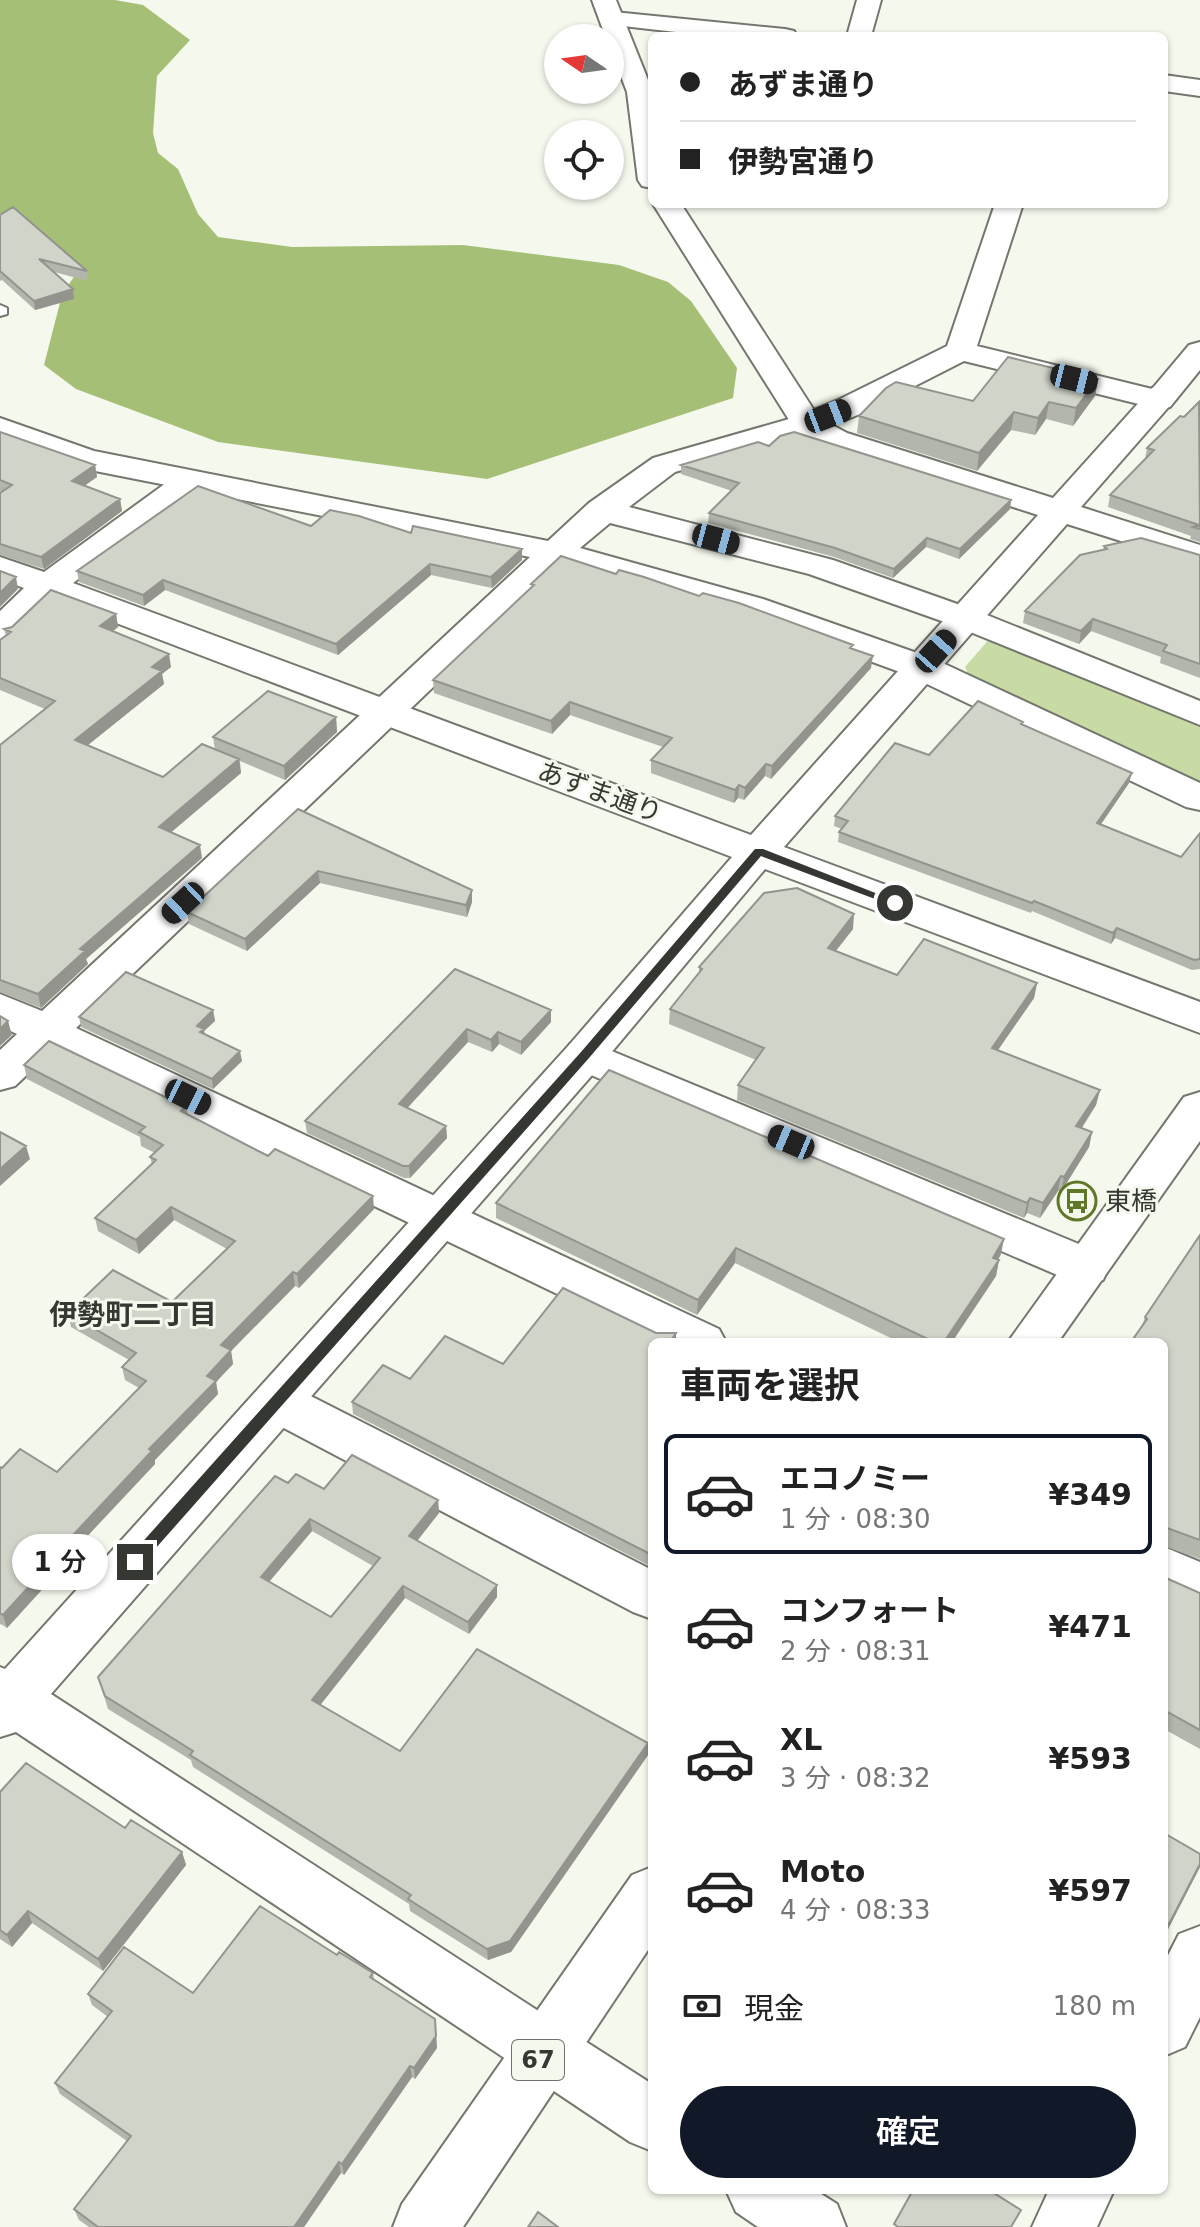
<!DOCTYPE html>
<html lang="ja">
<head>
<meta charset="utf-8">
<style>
	:root { --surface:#fff; --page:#f2f2f2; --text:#222; --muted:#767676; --line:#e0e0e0; --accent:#111827 }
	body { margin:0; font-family:"DejaVu Sans","Noto Sans JP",sans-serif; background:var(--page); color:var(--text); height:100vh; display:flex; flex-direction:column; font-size:30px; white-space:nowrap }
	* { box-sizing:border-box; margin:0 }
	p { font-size:26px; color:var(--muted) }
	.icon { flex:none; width:44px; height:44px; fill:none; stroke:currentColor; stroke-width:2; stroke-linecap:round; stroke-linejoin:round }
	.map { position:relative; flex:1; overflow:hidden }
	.panel { position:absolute; left:648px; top:1338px; width:520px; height:856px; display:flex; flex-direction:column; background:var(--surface); border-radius:12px; box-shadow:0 2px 6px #0004 }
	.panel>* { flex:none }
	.banner { position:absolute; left:648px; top:32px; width:520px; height:176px; border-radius:12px; box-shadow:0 2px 6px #0004; display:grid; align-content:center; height:176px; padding:0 32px; background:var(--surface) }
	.needle { width:52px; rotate:283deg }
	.controls { position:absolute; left:544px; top:24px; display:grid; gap:16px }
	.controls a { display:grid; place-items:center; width:80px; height:80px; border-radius:50%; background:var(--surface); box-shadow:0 2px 6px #0004; font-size:40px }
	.end { position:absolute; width:36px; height:36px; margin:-18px; border:10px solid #353732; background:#fff; box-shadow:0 0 0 4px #fff }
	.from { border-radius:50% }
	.bubble { position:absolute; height:56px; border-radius:28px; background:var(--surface); box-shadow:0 2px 6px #0004; font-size:26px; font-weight:600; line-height:56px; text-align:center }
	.car { position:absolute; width:24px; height:48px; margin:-24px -12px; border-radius:10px; box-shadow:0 0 6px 2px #0007; background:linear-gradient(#222 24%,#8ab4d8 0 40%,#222 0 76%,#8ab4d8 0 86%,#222 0) }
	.banner b { display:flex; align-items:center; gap:28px; height:76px; font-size:30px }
	.banner b+b { border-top:2px solid var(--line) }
	.banner i { width:20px; height:20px; background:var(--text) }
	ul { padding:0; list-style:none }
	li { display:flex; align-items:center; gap:24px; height:120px; margin:0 16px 12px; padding:0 16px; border:4px solid transparent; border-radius:12px }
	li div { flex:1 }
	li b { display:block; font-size:30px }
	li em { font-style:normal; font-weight:600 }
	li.current { border-color:var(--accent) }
	li>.icon { width:72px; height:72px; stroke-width:1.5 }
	h2 { padding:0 32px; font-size:36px; line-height:96px }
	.pay { display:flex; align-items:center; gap:20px; height:88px; padding:0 32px; font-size:30px }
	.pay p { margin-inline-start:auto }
	.cta { display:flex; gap:16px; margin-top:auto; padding:16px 32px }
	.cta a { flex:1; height:92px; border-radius:48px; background:var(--accent); color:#fff; font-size:32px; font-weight:600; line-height:92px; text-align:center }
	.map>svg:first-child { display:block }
</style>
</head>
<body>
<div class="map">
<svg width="1200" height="2227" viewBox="0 0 1200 2227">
	<rect width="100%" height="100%" fill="#f5f9ed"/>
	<path fill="#c8dba5" d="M991 637 1200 722V784L970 678 965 667Z"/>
	<path fill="#a6bf76" d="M0 0H115L143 5 190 40 157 76 153 133 158 153 178 169 198 214 218 237 292 247 463 245 619 265 668 282 691 301 737 368 733 398 487 479 218 442 76 389 44 365 62 295 77 272 51 241 0 213Z"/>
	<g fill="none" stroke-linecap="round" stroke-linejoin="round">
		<defs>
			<path id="service" d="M0 305 7 308V314L0 316Z"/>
			<path id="minor" d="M857 0H881L871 36H847Z
				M614 12 785 29 794 31 797 36H711L605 24 602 19 605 14Z
				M1164 75 1200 80V96L1164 91Z
				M995 204H1023L977 346 1152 389 1189 345 1200 342V370L1170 407 1159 409 964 361 860 414 818 431 675 472 629 507 833 560 977 611 1200 701V725L953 625 809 574 610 523 580 548 763 599 934 659 1200 783V810L1186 807 908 675 739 613 562 564 76 1028 719 1329 726 1342H657L52 1051 15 1086 0 1090V1050L17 1034 0 1026V994L42 1011 530 557 85 469 0 439V418L94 451 548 541 589 503 653 458 796 417 838 400 947 346Z
				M585 1040 1103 1254 1109 1267 1103 1280 1086 1285 1069 1280 570 1066 564 1055 570 1044Z
				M278 1382 295 1388 652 1570V1619L633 1612 261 1416 253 1402 261 1388Z
				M1164 1547 1200 1562V1611L1164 1595Z
				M1200 1926V2017L1185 2047 1164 2056V1963L1179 1934Z
				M545 2020 566 2029 652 2084V2151L630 2142 524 2071 515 2050 524 2029Z
				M726 2190H815L837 2204 846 2227H758L736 2212Z
				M1049 2190H1114L1097 2227H1032Z"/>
			<path id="tertiary" d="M592 0H616L652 90V188L642 186 638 180 627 92 610 47V38H606Z
				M653 204H681L819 418 847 433 1053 498 1152 388 1163 386 1174 388 1179 395 1081 507 1200 545V566L1067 524 784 847 1200 1002V1033L765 869 600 1066 51 1694 566 2029 575 2050 566 2071 545 2080 524 2071 16 1732 0 1737V1667L5 1669 570 1044 732 857 53 599 13 638 0 641V611L24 588 0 579V557L44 572 177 475 189 472 201 475 205 482 201 489 73 583 751 835 1038 515 825 447 796 431Z"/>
			<path id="primary" d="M1200 1092V1141L1058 1342H1008L1184 1097Z
				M652 1867V1944L463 2227H393L402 2204 632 1875Z"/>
		</defs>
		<use href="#service" stroke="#73776d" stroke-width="4"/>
		<use href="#minor" stroke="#73776d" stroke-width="4"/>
		<use href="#tertiary" stroke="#73776d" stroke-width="4"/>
		<use href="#primary" stroke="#73776d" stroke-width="4"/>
		<use href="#service" fill="#fff" fill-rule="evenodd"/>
		<use href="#minor" fill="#fff" fill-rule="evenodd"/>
		<use href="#tertiary" fill="#fff" fill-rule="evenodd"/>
		<use href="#primary" fill="#fff" fill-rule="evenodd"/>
	</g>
	<path fill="#b3b6ad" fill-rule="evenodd" d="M0 215 87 271 88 281 54 272 73 289 74 299 35 310 2 280 0 281Z
		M1098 379 1095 396 1073 426 1046 419 1035 435 1011 430 977 471 857 433 859 416 973 401Z
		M1200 402V542L1190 539 1191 536 1108 507 1110 495 1145 459 1147 448Z
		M0 432 95 465 97 477 84 486 120 499 122 511 44 569 0 555V493L2 492 0 491Z
		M769 446 1011 500 1010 509 959 559 926 547 893 578 834 557 708 523 709 513 732 491 681 474V465Z
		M311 526 411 533 522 560 492 588 431 575 338 655 165 590 144 606 79 582 77 571Z
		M1104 546 1200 555V678L1160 663 1161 657 1091 631 1079 644 1023 623 1025 611 1103 550Z
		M531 584 853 649 871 668 771 779 765 776 744 800 738 798 734 803 651 773V760L663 747 570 715 552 734 434 693 433 680 532 587Z
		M116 614 118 627 113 631 171 667 162 674 164 684 87 745 163 777 215 750 213 737 336 717 337 732 285 780 240 761 241 773 171 832 202 858 86 959 88 964 41 1008 0 992V745L45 709 0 690V640L6 636 4 629Z
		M1023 722V725L1129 783 1101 824 1181 857 1200 833V969L1192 970 1115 938 1111 944 1032 911 1031 913 838 842 839 832 842 829 834 826 835 816 929 755Z
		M298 809 472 890V902L467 917 320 883 247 951 189 924 187 912Z
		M853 929 836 951 897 975 1037 983 1034 998 998 1050 1100 1090 1096 1105 1082 1128 1092 1132 1089 1147 1061 1192 1058 1191 1040 1218 1027 1213 1024 1218 737 1100 738 1085 756 1060 669 1024 670 1009 699 973V967Z
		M455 969 551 1010V1022L521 1055 499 1044 492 1052 468 1042 407 1108 446 1126 447 1138 410 1178H404L307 1133 305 1121Z
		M213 1010 215 1021 204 1031 205 1035 242 1061 213 1089 81 1027 79 1017Z
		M24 1065 186 1107 188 1114 374 1209 299 1288 295 1286 231 1351 233 1364 216 1382 218 1394 155 1460V1464L78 1546 79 1549 7 1628 1 1624 0 1625V1467L57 1472 139 1388 125 1380 122 1367 129 1360 71 1327 68 1313 172 1302 227 1249 174 1220 139 1254 98 1231 95 1218 152 1164 150 1157 155 1153 141 1146 140 1137 27 1079Z
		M496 1203 1001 1254 998 1260H999L996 1276 952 1342H899L735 1263 697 1315 496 1218Z
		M1200 1235V1559L1166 1547V1578L1200 1593V1749L1164 1729V1342L1142 1326 1145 1317Z
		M656 1333H676V1342H652V1567L353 1414 352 1402 410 1379 503 1364Z
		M288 1483 324 1489 438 1500 439 1513 417 1540 497 1585V1597L469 1634 405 1598 320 1705 400 1751 648 1743V1755L511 1952 488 1960 410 1911 409 1904 193 1767 191 1760 108 1709 98 1677ZM312 1531 373 1566 331 1617 269 1582Z
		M0 1792 125 1828 182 1852 186 1865 103 1971 32 1923 12 1947 0 1939Z
		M1164 1833 1200 1867 1164 1937Z
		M337 1955 373 1973 374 1979 435 2019 437 2048 415 2079 412 2077 344 2175 341 2173 304 2227H89L79 2220 74 2209 127 2141 60 2094 55 2083 108 2017 92 2005 88 1994 193 1993Z"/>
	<path fill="#92948d" d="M73 289 74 299 35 310 34 301Z
		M1098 379 1095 396 1073 426 1076 408Z
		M1049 402 1046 419 1035 435 1038 418Z
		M1014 412 1011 430 977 471 979 453Z
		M95 465 97 477 74 493 72 481Z
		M120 499 122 511 44 569 41 557Z
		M1011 500 1010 509 959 559 960 549Z
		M927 538 926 547 893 578 894 569Z
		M522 549V560L492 588 491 577Z
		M430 564 431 575 338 655 336 644Z
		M16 577 18 589 0 607V593Z
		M163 580 165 590 144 606 143 595Z
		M116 614 118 627 103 639 100 626Z
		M1093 619 1091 631 1079 644 1081 631Z
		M169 654 171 667 162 674 164 684 77 754 75 740 152 667Z
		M873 656 871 668 771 779 772 766Z
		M570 702V715L552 734 551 721Z
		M336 717 337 732 285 780 284 766Z
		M239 759 241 773 161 841 159 827Z
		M766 764 765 776 744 800 745 788Z
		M1132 773 1129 783 1095 833 1097 823Z
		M739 785 738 798 734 803 735 790Z
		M200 845 202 858 86 959 88 964 41 1008 38 994 80 949Z
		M318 871 320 883 247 951 245 939Z
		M472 890V902L467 917 466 905Z
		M854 914 853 929 826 963 828 948Z
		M1117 928 1115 938 1111 944 1113 933Z
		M1037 983 1034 998 989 1063 992 1048Z
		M213 1010 215 1021 204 1031 206 1039 202 1043 197 1026Z
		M551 1010V1022L521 1055V1042Z
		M8 1021 12 1035 0 1046V1029Z
		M467 1029 468 1042 400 1116 399 1104Z
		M498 1032 499 1044 492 1052 491 1040Z
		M240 1051 242 1061 213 1089 212 1079Z
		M1100 1090 1096 1105 1073 1141 1076 1126Z
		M446 1126 447 1138 410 1178 409 1166Z
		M1092 1132 1089 1147 1061 1192 1064 1177Z
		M26 1146 30 1159 0 1186V1169Z
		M1061 1176 1058 1191 1040 1218 1043 1203Z
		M373 1196 374 1209 299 1288 297 1274Z
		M1030 1198 1027 1213 1024 1218 1027 1203Z
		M171 1207 174 1220 139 1254 136 1240Z
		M1004 1239 1001 1254 990 1273 993 1258Z
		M736 1248 735 1263 697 1315 698 1300Z
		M999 1260 996 1276 952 1342H944Z
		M293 1272 295 1286 231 1351 233 1364 216 1382 218 1394 155 1460V1464L78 1546 79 1549 7 1628 3 1615 73 1535 149 1449 207 1376 221 1345Z
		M676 1333V1342H670Z
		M438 1500 439 1513 411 1549 409 1536Z
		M310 1519 312 1531 263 1589 261 1577Z
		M497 1585V1597L469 1634 468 1622Z
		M403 1586 405 1598 314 1713 312 1700Z
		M648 1743V1755L511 1952 488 1960 487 1949Z
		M182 1852 186 1865 103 1971 98 1959Z
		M1200 1864V1867L1164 1937 1169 1924Z
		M28 1911 32 1923 12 1947 7 1935Z
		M435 2019 437 2048 415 2079 414 2068Z
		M410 2066 412 2077 344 2175 342 2164Z
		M339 2162 341 2173 304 2227H294Z"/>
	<path fill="#d0d4c9" stroke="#92948d" stroke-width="2" fill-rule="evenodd" d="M13 207 87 271 39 259 73 289 34 301 0 271V215Z
		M1008 357 1098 379 1076 408 1049 402 1038 418 1014 412 979 453 859 416 886 388 896 382 973 401Z
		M1199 402 1200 529 1193 527 1199 525 1110 495 1154 450 1147 448 1180 416 1184 417Z
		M0 432 95 465 72 481 120 499 41 557 0 544V493L12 485 0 480Z
		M794 432 1011 500 960 549 927 538 894 569 835 548 709 513 739 483 681 465 758 442 769 446 780 436Z
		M198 486 311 526 330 510 359 516 411 533 413 526 522 549 491 577 430 564 336 644 163 580 143 595 77 571Z
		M1141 538 1200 555V664L1163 651 1167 645 1093 619 1081 631 1025 611 1080 555 1107 549 1104 546Z
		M561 556 616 574 619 570 644 577 699 596 703 593 739 603 853 645 850 648 873 656 772 766 766 764 745 788 739 785 735 790 651 760 672 738 570 702 551 721 433 680 534 585 531 584Z
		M0 571 16 577 0 593Z
		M51 590 116 614 100 626 169 654 152 667 162 671 75 740 163 777 202 744 239 759 159 827 200 845 80 949 85 951 38 994 0 980V745L55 701 0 678V640L11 632 4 629 12 627Z
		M268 691 336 717 284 766 213 737Z
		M978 701 1023 722 1021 724 1132 773 1097 823 1181 857 1200 833V959L1194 960 1117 928 1113 933 1034 901 1032 903 839 832 848 821 835 816 895 743 929 755Z
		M298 809 472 890 466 905 318 871 245 939 187 912Z
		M797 888 854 914 828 948 897 975 924 939 1037 983 992 1048 1100 1090 1076 1126 1092 1132 1064 1177 1061 1176 1043 1203 1030 1198 1027 1203 738 1085 764 1048 670 1009 702 969 699 967 764 893Z
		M455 969 551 1010 521 1042 498 1032 491 1040 467 1029 399 1104 446 1126 409 1166H403L305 1121Z
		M126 972 213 1010 197 1026 204 1029 200 1032 240 1051 212 1079 79 1017Z
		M0 1016 8 1021 0 1029Z
		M49 1041 186 1107 181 1111 268 1156 275 1149 373 1196 297 1274 293 1272 221 1345 231 1350 207 1376 216 1381 149 1449 152 1451 73 1535 75 1536 3 1615 0 1613V1467L2 1468 20 1449 57 1472 146 1381 122 1367 136 1353 68 1313 113 1270 172 1302 235 1241 171 1207 136 1240 95 1218 156 1160 150 1157 163 1145 139 1132 145 1127 24 1065Z
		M609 1070 1004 1239 993 1258 999 1260 944 1342H934L736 1248 698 1300 496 1203Z
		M0 1132 26 1146 0 1169Z
		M1200 1235V1540L1167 1528 1166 1578 1200 1593V1730L1164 1710V1342H1131L1147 1319 1145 1317Z
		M563 1288 656 1333H676L670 1342H652V1555L352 1402 383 1365 410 1379 445 1336 503 1364Z
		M352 1455 438 1500 409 1536 497 1585 468 1622 403 1586 312 1700 400 1751 477 1649 648 1743 510 1941 487 1949 408 1899 411 1895 190 1755 193 1751 105 1696 98 1677 275 1476 288 1483 296 1474 324 1489ZM310 1519 380 1558 331 1617 261 1577Z
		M26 1763 125 1828 131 1820 182 1852 98 1959 28 1911 7 1935 0 1930V1792Z
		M1164 1833 1200 1854V1864L1169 1924 1164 1921Z
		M260 1906 337 1955 339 1952 373 1973 370 1977 435 2019 436 2036 414 2068 410 2066 342 2164 339 2162 294 2227H98L74 2209 131 2136 55 2083 112 2011 88 1994 124 1947 193 1993Z
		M913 2190H989L1021 2210 1011 2227H898L894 2224Z
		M538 2212 558 2227H528Z"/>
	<path fill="#353732" d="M755 849H763L901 903 891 905 761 856 589 1058 140 1566H129V1557L581 1052Z"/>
	<defs>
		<symbol id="bus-ring" viewBox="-11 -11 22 22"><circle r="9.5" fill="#f5f9ed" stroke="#607728" stroke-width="1.5"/><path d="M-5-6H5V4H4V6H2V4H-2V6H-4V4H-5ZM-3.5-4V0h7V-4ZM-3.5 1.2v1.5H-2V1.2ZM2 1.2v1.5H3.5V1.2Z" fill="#607728"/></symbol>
	</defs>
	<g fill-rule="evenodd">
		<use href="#bus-ring" x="1055" y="1179" width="44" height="44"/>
	</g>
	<g text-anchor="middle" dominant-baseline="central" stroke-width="6" stroke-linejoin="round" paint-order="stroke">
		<rect fill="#f5f9ed" stroke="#6f716a" stroke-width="2" x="512" y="2040" width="52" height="40" rx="6"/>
		<g font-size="24" font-weight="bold" fill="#353732">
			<text x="538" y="2060">67</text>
		</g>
		<g font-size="26" fill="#353732" stroke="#f5f9ed">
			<text transform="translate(600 792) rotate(20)">あずま通り</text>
		</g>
		<g font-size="26" fill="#353732" stroke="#f5f9ed" text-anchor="start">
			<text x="1105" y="1201">東橋</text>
		</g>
		<g font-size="28" font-weight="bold" fill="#353732" stroke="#f5f9ed">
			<text x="133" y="1314">伊勢町二丁目</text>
		</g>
	</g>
</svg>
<div class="controls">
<a><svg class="needle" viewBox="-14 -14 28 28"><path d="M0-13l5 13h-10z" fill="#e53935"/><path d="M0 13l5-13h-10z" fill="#767676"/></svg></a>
<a><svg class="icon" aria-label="locate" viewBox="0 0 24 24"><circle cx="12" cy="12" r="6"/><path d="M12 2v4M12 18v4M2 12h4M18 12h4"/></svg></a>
</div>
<i class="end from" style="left:895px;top:903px"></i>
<i class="end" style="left:135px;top:1562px"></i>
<div class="bubble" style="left:12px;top:1534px;width:96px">1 分</div>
<i class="car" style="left:1074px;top:379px;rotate:104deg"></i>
<i class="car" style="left:828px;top:416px;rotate:69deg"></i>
<i class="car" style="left:716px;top:539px;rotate:105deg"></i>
<i class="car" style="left:936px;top:651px;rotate:42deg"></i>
<i class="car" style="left:183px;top:903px;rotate:227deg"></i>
<i class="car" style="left:188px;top:1097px;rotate:116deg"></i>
<i class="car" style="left:791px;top:1142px;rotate:293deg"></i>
<div class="banner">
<b><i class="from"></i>あずま通り</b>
<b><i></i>伊勢宮通り</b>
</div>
<section class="panel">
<h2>車両を選択</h2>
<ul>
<li class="current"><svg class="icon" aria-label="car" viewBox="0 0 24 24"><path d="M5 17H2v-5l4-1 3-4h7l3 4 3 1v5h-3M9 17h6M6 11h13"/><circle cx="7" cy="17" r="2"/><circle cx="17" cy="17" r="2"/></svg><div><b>エコノミー</b><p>1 分 · 08:30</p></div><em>¥349</em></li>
<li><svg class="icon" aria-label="car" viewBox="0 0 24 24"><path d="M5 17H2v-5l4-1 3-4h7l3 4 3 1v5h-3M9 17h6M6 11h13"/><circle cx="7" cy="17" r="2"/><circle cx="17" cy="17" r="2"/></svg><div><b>コンフォート</b><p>2 分 · 08:31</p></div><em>¥471</em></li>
<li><svg class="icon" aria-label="car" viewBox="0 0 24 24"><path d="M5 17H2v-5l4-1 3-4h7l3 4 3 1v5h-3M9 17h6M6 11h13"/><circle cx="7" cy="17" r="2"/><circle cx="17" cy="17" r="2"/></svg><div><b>XL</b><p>3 分 · 08:32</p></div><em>¥593</em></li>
<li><svg class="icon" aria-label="car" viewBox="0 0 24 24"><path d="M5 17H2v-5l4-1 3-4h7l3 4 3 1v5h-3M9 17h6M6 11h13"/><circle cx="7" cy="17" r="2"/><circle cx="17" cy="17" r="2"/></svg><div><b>Moto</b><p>4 分 · 08:33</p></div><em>¥597</em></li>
</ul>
<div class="pay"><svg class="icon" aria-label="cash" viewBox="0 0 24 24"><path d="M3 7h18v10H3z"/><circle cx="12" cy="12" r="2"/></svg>現金<p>180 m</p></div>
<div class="cta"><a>確定</a></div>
</section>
</div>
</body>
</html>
